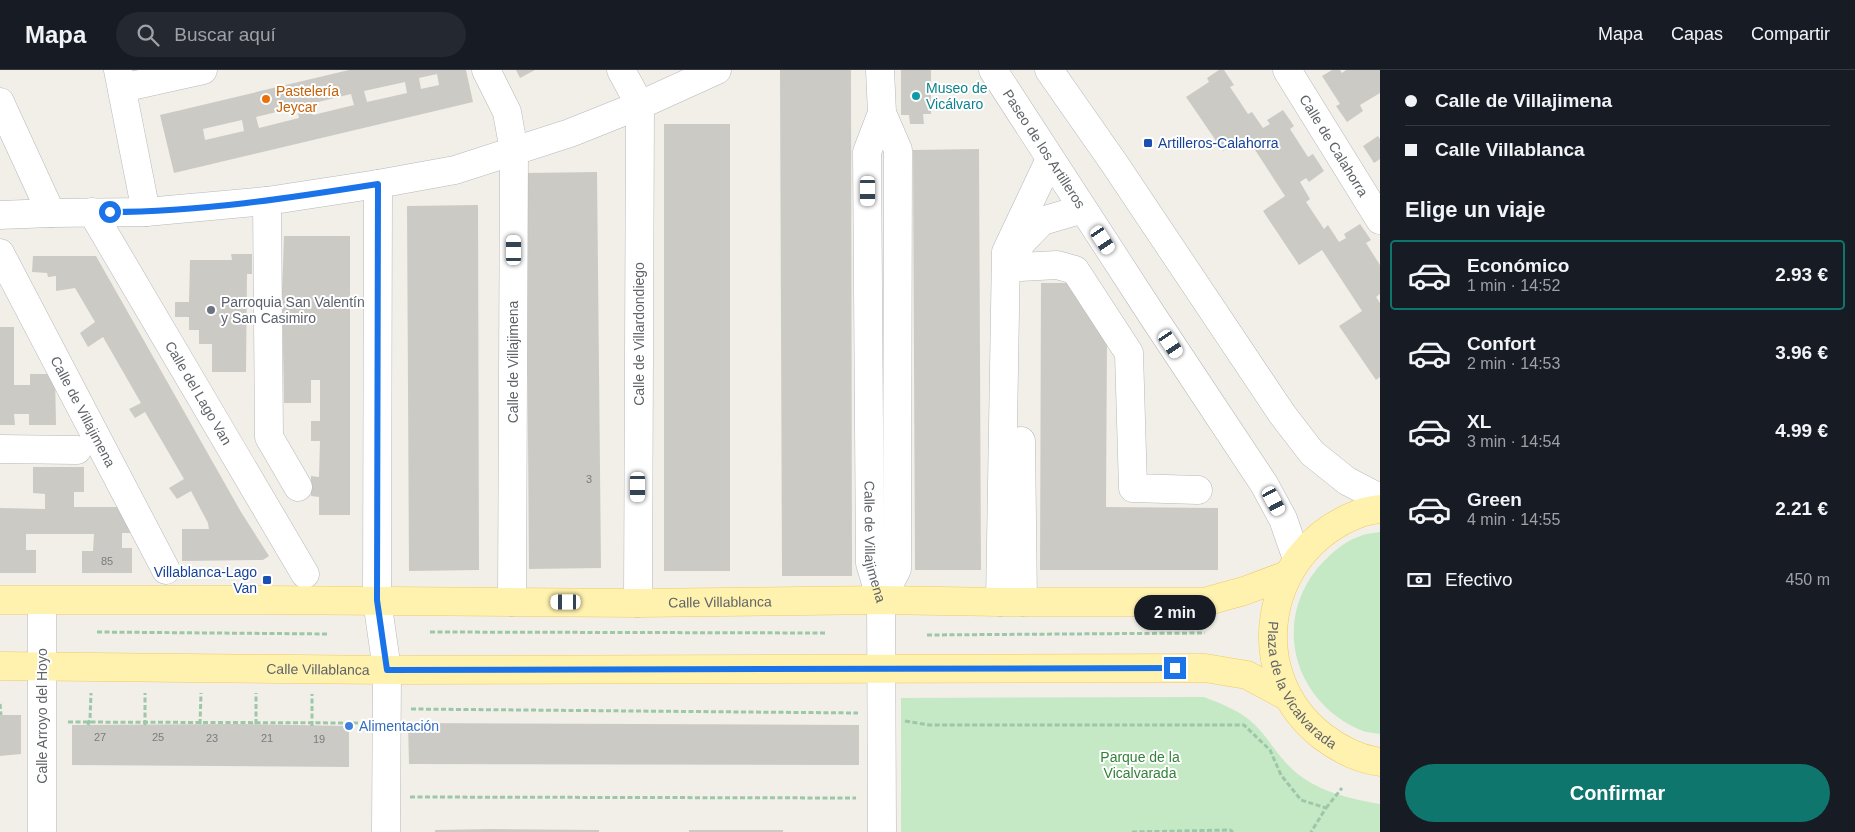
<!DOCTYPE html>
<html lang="es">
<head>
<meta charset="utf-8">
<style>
	:root { --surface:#171b24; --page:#242831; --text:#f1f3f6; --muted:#9ea1a6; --line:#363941; --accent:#0f766e }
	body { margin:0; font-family:Helvetica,sans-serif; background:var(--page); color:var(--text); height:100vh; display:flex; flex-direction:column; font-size:19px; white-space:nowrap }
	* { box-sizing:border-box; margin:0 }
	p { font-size:16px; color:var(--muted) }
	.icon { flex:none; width:28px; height:28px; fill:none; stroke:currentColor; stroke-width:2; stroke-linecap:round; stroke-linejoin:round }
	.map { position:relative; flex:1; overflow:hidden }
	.side { display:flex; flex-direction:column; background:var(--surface); width:475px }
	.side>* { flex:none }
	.banner { display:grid; align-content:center; height:110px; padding:0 25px; background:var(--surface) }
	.end { position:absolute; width:22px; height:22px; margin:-11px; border:6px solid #1a73e8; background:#fff; box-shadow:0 0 0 2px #fff }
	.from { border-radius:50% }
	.bubble { position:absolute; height:35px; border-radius:18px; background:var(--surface); box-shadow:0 1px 4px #0004; font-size:16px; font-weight:700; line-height:35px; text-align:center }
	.car { position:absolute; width:15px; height:30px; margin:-15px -8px; border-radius:6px; box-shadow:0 0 4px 1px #0007; background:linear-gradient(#fff 24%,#345 0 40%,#fff 0 76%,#345 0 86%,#fff 0) }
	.banner b { display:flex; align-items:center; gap:18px; height:48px; font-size:19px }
	.banner b+b { border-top:1px solid var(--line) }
	.banner i { width:12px; height:12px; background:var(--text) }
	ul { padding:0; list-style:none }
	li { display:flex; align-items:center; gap:15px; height:70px; margin:0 10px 8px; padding:0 15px; border:2px solid transparent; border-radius:5px }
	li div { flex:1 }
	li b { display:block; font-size:19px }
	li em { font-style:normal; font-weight:700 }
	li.on { border-color:var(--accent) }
	li>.icon { width:45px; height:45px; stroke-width:1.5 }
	h2 { padding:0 25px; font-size:22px; line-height:60px }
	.pay { display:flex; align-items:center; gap:12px; height:55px; padding:0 25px; font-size:19px }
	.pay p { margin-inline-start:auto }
	.primary-button { display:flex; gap:10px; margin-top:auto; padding:10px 25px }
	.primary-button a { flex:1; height:58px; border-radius:30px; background:var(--accent); color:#fff; font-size:20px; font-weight:700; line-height:58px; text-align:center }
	header { display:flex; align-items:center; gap:30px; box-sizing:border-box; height:70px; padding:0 25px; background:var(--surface); border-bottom:1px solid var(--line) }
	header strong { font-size:24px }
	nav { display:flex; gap:28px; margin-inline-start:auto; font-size:18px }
	.search { width:350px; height:45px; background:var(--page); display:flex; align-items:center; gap:12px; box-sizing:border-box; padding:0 18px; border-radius:28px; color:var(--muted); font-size:19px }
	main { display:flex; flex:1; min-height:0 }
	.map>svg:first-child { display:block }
</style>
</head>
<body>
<header>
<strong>Mapa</strong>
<div class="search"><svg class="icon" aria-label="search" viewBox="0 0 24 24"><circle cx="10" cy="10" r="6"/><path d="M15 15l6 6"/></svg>Buscar aquí</div>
<nav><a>Mapa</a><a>Capas</a><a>Compartir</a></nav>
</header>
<main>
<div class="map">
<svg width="1380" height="762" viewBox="0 0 1380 762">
	<rect width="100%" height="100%" fill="#f1efe8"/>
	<path fill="#c5e8c5" d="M1380 462V664C1373 663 1364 662 1358 659 1295 630 1273 555 1316 500 1327 487 1341 473 1358 467 1364 464 1373 463 1380 462Z
		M1204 627C1222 634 1241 641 1255 655 1268 668 1278 686 1292 699 1315 721 1350 729 1380 734V762H901V628Z"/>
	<path fill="#cccac5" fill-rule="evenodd" d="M349 0H466L473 32 174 103 160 45ZM437 4 439 15 421 19 419 8ZM405 12 407 23 367 32 364 21ZM351 24 354 35 313 45 310 34ZM297 37 299 48 259 58 256 47ZM242 50 244 61 205 70 203 59Z
		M516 0H535L520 8Z
		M780 0H851L852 506H782Z
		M901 0H931V44H923L924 54H910L909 45H901Z
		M1219 0H1224L1234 15 1230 17 1248 44 1252 42 1263 58 1270 54 1267 50 1283 40 1294 56 1290 59 1308 87 1313 84 1324 101 1309 112 1306 108 1300 112 1310 129 1306 132 1324 159 1328 155 1339 172 1346 168 1344 164 1360 154 1371 170 1366 173 1380 195V224L1376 227 1380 233V307L1376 310 1339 256 1362 241 1322 180 1299 195 1263 141 1285 126 1246 66 1223 81 1186 27 1209 12 1207 8Z
		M1332 0H1340L1342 3 1346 0H1380V23L1360 35 1363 41 1347 52 1336 36 1340 34 1322 6Z
		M664 54H730V501H664Z
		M1378 66 1380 69V89L1374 93 1363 76Z
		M979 79 981 500H915L913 80Z
		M597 102 601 498 529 499 526 103Z
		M478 135 479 500 409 501 407 136Z
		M284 166H350V445H319V427L311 426V406L319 407 320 371H311V351H320V310H311V333H284L282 222Z
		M231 184H252V204H247L246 302H212V274H199V260H189V247H175V232H189L190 190H232Z
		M33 186H96L241 442 269 486 263 490 182 491V459H209L208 453 191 421 177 429 169 418 184 409 145 342 135 348 129 339 141 333 103 267 88 277 80 263 95 252 75 218 56 221V206L48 207 47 203 32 202Z
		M1041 213H1069L1107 270 1106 437 1218 438V500H1040Z
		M0 257H14V315H30V304H55L56 355H29V344H14L15 355H0Z
		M33 397H84V422H74V437H132V463H122V478H132V503H82V481H93L94 464H26V480H36V503H0V438L45 439V424L33 423Z
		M0 645H21V684L0 686Z
		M408 653 859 655V695L409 694Z
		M238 654 349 656V697L72 695V655Z
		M493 759 599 760V762H435V760Z
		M689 760H783V762H689Z"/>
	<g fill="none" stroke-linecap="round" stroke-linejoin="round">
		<defs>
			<g id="minor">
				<path d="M118 0 146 142"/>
				<path d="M486 0 507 42 514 81 512 532"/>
				<path d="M621 0 640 35 638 533"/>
				<path d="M880 0 882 43 898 80 897 486V499L881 530"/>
				<path id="s1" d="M993 0 1152 245 1264 414 1283 449 1297 489"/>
				<path d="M1049 0 1114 93 1282 344 1312 383 1347 411 1380 428"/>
				<path id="s2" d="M1287 0 1380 150"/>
				<path d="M122 18 203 0"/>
				<path d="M0 32 51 143"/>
				<path id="s3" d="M882 43 867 82 870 493 881 530 882 762"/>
				<path d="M378 114 377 530 387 600 386 762"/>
				<path d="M267 131 269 367 298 417"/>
				<path id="s4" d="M92 142 305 504"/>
				<path d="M0 145 51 143 146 142 267 131 378 114 455 100 570 63 640 35 717 0"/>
				<path d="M1019 178V175L1042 151 1083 139"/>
				<path id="s5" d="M0 183 166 500"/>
				<path d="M1020 197 1057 195 1075 200 1129 283 1133 418 1198 420"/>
				<path d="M1021 371 1023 532"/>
				<path d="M0 379 77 380"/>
				<path d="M42 531V762"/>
				<path d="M1000 532 1006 182 1050 89"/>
			</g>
			<g id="major">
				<path id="s6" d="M1380 439C1373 440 1364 441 1358 444 1264 480 1242 603 1322 666 1339 679 1358 689 1380 692"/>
				<path id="s7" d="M0 530H266L638 533 881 530 1000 532H1204L1244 521 1287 505"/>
				<path id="s8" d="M0 596 387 600 1205 598 1247 605 1288 627"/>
			</g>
		</defs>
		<use href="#minor" stroke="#b5b8bc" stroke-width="29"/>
		<use href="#major" stroke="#f2c960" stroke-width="29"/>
		<path stroke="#9cc7a9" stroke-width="3" stroke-dasharray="5 2.5" stroke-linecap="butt" d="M97 562 329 564
			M430 562 827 563
			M927 565 1205 563
			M0 634 1 645
			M411 639 858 643
			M905 651 929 655H1244L1270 680 1281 705 1301 730 1326 738 1311 762
			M68 652 362 653
			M200 654 201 623
			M256 654V623
			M88 655 90 649 91 623
			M145 655V623
			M312 656V624
			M410 727 856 728
			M1326 738 1342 718
			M1132 762 1230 760 1233 762"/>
		<use href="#minor" stroke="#fff" stroke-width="28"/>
		<use href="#major" stroke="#fff2af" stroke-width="28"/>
	</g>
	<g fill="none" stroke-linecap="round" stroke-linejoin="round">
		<path stroke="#1a73e8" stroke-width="6" d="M110 142C200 142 289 128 378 114L377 530 387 600 1175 598"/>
	</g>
	<circle fill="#0f9aa8" stroke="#fff" stroke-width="2" cx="916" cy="26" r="5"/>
	<circle fill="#e8710a" stroke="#fff" stroke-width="2" cx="266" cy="29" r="5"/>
	<g fill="#1a4fb4" stroke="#fff" stroke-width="2">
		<rect x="1143" y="68" width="10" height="10" rx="2.5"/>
		<rect x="262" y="505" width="10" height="10" rx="2.5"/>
	</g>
	<circle fill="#6b7280" stroke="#fff" stroke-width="2" cx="211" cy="240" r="5"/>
	<circle fill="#3f7fe0" stroke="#fff" stroke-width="2" cx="349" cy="656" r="5"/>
	<g text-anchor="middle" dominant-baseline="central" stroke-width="4" stroke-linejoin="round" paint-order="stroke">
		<g font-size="11" fill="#7a7d7f">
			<text x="589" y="409">3</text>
			<text x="107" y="491">85</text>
			<text x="100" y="667">27</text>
			<text x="158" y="667">25</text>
			<text x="212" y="668">23</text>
			<text x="267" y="668">21</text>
			<text x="319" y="669">19</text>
		</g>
		<g font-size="14" fill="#0d838f" stroke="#fff" text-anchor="start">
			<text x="926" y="18">Museo de<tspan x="926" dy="16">Vicálvaro</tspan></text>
		</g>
		<g font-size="14" fill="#c56008" stroke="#fff" text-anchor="start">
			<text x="276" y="21">Pastelería<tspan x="276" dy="16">Jeycar</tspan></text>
		</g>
		<g font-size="14" fill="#164399" stroke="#fff" text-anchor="start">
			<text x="1158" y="73">Artilleros-Calahorra</text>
			<text x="257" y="502" text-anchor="end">Villablanca-Lago<tspan x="257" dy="16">Van</tspan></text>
		</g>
		<g font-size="14" fill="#5f6368" stroke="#fff">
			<text stroke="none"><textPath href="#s2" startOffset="89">Calle de Calahorra</textPath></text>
			<text stroke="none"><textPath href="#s1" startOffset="94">Paseo de los Artilleros</textPath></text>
			<text transform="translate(639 264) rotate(-90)">Calle de Villardondiego</text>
			<text transform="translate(513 292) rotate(-90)">Calle de Villajimena</text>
			<text stroke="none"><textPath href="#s4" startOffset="210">Calle del Lago Van</textPath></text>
			<text stroke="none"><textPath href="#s5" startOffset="179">Calle de Villajimena</textPath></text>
			<text stroke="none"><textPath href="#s3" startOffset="432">Calle de Villajimena</textPath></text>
			<text stroke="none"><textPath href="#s7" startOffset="720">Calle Villablanca</textPath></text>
			<text stroke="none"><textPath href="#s8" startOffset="318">Calle Villablanca</textPath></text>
			<text stroke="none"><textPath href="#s6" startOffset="239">Plaza de la Vicalvarada</textPath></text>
			<text transform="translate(42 646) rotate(-90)">Calle Arroyo del Hoyo</text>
		</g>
		<g font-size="14" fill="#5b616d" stroke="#fff" text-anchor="start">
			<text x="221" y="232">Parroquia San Valentín<tspan x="221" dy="16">y San Casimiro</tspan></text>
		</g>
		<g font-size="14" fill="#366cbe" stroke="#fff" text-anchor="start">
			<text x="359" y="656">Alimentación</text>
		</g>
		<g font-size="14" fill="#348238" stroke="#fff">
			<text x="1140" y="687">Parque de la<tspan x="1140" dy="16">Vicalvarada</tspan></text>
		</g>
	</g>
</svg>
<i class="end from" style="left:110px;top:142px"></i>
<i class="end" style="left:1175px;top:598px"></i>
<div class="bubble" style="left:1134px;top:525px;width:82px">2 min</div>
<i class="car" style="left:868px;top:121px;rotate:180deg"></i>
<i class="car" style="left:1103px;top:170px;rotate:147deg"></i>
<i class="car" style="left:514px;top:180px;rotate:0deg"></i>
<i class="car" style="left:1171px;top:274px;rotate:146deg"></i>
<i class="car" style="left:638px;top:417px;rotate:180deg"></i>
<i class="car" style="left:1274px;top:431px;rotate:152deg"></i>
<i class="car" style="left:566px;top:532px;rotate:270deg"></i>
</div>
<section class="side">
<div class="banner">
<b><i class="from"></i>Calle de Villajimena</b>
<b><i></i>Calle Villablanca</b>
</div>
<h2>Elige un viaje</h2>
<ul>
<li class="on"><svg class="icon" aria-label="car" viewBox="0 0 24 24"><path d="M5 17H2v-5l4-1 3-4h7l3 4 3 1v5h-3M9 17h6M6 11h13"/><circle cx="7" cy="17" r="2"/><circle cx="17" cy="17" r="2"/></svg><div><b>Económico</b><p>1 min · 14:52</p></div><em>2.93 €</em></li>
<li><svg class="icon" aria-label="car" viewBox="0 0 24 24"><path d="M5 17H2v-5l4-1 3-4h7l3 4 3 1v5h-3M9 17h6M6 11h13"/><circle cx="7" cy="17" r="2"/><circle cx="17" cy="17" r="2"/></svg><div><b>Confort</b><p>2 min · 14:53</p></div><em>3.96 €</em></li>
<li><svg class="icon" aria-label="car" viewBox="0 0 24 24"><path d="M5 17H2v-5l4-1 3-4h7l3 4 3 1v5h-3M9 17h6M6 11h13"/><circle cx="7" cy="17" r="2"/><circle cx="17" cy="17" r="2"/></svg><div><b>XL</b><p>3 min · 14:54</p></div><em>4.99 €</em></li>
<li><svg class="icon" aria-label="car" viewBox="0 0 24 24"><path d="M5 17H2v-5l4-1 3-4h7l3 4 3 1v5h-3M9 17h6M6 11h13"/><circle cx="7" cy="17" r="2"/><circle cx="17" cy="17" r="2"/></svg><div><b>Green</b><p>4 min · 14:55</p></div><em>2.21 €</em></li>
</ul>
<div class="pay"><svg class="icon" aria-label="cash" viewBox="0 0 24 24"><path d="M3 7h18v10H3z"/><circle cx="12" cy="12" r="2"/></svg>Efectivo<p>450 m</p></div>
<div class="primary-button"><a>Confirmar</a></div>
</section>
</main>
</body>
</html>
